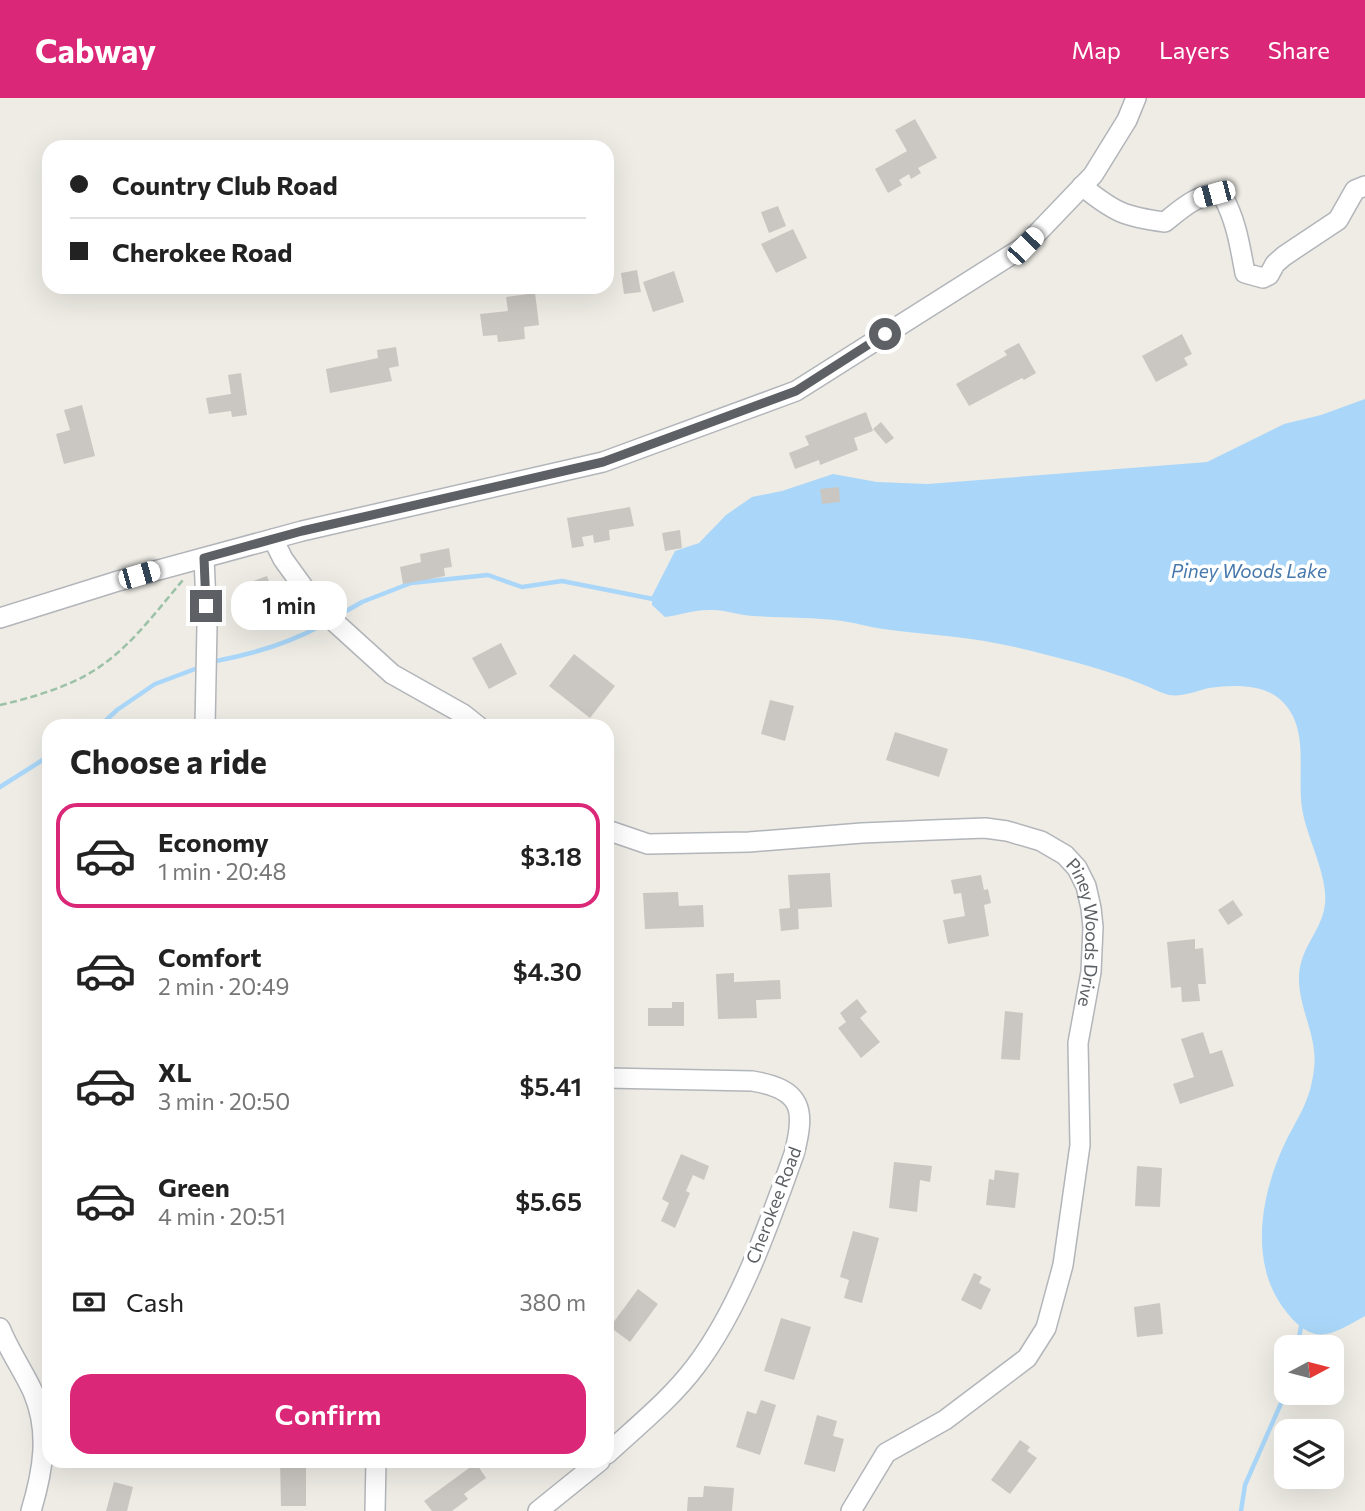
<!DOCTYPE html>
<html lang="en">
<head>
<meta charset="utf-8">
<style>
	:root { --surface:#fff; --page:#f6f6f6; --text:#222; --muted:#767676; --line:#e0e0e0; --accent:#db2777 }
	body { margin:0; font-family:Commissioner,sans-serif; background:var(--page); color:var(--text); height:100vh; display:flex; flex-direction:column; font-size:26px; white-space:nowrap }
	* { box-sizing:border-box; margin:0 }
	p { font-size:23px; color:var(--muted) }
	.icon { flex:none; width:38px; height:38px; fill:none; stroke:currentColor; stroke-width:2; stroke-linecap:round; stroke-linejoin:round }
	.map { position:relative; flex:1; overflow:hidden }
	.sheet { position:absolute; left:42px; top:621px; width:572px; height:749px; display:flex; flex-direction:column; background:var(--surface); border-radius:21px; box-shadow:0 7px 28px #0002 }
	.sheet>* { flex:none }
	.guide { position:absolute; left:42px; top:42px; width:572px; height:154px; border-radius:21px; box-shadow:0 7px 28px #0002; display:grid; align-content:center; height:154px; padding:0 28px; background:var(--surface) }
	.needle { width:46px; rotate:83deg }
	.buttons { position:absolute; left:1274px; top:1237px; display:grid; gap:14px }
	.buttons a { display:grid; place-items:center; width:70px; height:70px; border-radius:14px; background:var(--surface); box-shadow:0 7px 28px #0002; font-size:35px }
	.end { position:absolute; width:32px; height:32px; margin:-16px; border:9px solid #5d6064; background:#fff; box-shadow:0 0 0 4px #fff }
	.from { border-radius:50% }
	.bubble { position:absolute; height:49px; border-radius:21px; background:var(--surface); box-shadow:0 7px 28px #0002; font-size:23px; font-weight:600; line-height:49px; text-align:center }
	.car { position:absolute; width:21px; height:42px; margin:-21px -10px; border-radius:9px; box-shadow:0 0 5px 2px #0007; background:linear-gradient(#fff 24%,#345 0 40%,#fff 0 76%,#345 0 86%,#fff 0) }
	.guide b { display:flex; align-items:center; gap:24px; height:66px; font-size:26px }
	.guide b+b { border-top:2px solid var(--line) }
	.guide i { width:18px; height:18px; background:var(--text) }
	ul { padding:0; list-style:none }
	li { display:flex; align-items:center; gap:21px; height:105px; margin:0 14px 10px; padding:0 14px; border:4px solid transparent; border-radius:21px }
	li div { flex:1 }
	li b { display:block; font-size:26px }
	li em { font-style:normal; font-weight:600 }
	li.current { border-color:var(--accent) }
	li>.icon { width:63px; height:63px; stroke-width:1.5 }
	h2 { padding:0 28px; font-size:32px; line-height:84px }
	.pay { display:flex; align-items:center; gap:18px; height:77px; padding:0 28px; font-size:26px }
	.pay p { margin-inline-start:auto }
	.button { display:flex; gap:14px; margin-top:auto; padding:14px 28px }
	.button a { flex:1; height:80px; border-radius:21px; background:var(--accent); color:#fff; font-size:28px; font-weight:600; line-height:80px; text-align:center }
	header { display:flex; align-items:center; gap:42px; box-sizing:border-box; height:98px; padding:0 35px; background:var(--accent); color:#fff }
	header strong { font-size:33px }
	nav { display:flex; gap:38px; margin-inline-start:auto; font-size:24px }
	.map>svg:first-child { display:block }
</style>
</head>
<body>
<header>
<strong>Cabway</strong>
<nav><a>Map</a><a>Layers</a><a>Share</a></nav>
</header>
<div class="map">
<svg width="1365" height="1413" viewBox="0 0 1365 1413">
	<rect width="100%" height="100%" fill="#eeece5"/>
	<path fill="#aad7f9" d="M1365 301V1218C1334 1235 1316 1250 1288 1216 1248 1169 1260 1099 1284 1047 1298 1018 1310 1005 1314 971 1318 940 1300 913 1299 883 1298 850 1322 834 1325 806 1328 781 1310 745 1304 720 1295 686 1309 643 1290 613 1273 585 1238 586 1209 590 1196 593 1183 599 1169 597 1161 595 1152 590 1144 587 1122 578 1100 571 1078 565 1043 556 1008 546 971 541 942 537 912 535 883 531 869 529 856 525 842 523 812 519 783 520 753 518 739 517 726 512 712 512 697 511 680 517 665 519L652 507V498L675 453 699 445 726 417 752 399 782 393 833 376 877 384 928 386 1207 364 1284 326 1321 317Z"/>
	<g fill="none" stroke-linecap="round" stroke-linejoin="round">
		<path stroke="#aad7f9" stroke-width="4.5" d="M341 516 362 504 411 485 488 477 522 489 562 483 653 501
			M216 563C253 556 288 546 322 527
			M100 628 117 612 155 586 195 571
			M0 689 49 658
			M1297 1250 1301 1229
			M1241 1413 1245 1387 1286 1294"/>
	</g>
	<path fill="#cac7c2" d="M915 21 937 60 918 70 921 75 911 81 909 76 899 82 902 87 888 95 875 71 907 53 895 32Z
		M778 108 786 128 769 135 761 114Z
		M793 131 807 160 776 175 761 146Z
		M637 172 641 194 624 196 621 175Z
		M674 173 684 204 653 214 643 184Z
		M535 195 539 227 524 229 525 241 498 244 497 237 483 238 480 216 508 213 506 199Z
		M1182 236 1192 256 1184 260 1188 267 1156 284 1142 258Z
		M1019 245 1036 275 1024 282 1022 280 969 308 956 286 1007 257 1004 253Z
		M396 249 399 268 389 270 392 283 330 295 326 271 378 260 377 252Z
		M241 275 247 317 232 319 231 313 209 316 206 300 231 296 228 277Z
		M82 307 95 358 64 366 56 336 70 332 64 312Z
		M866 314 873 333 854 340 858 352 820 367 819 362 795 371 789 355 809 347 805 338Z
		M881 324 894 340 886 346 873 331Z
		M839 389 840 404 822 406 820 391Z
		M630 409 634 428 609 432 610 442 594 445 593 437 582 439 584 448 572 450 567 420Z
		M680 432 682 450 665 453 662 435Z
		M449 450 452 469 444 470 445 478 403 486 400 469 421 464 420 456Z
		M267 478 274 498 255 505 248 485Z
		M501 545 517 576 489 591 472 560Z
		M574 556 615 588 590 620 549 588Z
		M770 602 794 608 785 643 761 636Z
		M895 634 948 651 939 679 886 662Z
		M830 775 832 809 798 811 799 831 781 833 779 811 790 810 788 777Z
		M981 777 984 792 988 791 991 805 984 807 989 838 948 846 943 822 965 818 961 795 954 796 951 782Z
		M678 794 679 808 703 807 704 829 645 831 643 795Z
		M1233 802 1243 817 1228 827 1218 812Z
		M1195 841V851L1203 850 1206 886H1198L1200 903 1182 904 1181 889 1171 890 1167 844Z
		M734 875V884L780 882 781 901 756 902 757 920 718 921 716 876Z
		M857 901 867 914 860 920 880 944 861 960 838 930 846 924 840 915Z
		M672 904H684V928H648V910H672Z
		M1005 913 1023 915 1020 962 1001 961Z
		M1203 934 1210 956 1222 952 1234 988 1180 1006 1173 986 1194 979 1181 941Z
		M681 1056 709 1068 704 1082 693 1077 686 1093 690 1095 675 1130 661 1123 669 1105 662 1101Z
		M894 1064 932 1068 930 1084 920 1082 917 1114 889 1110Z
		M1137 1068 1162 1070 1160 1109 1135 1108Z
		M995 1072 1019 1075 1015 1110 986 1107 989 1081 994 1082Z
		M853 1133 879 1140 862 1205 844 1200 849 1182 840 1179Z
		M974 1175 982 1179 979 1185 991 1191 981 1212 961 1202Z
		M638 1191 658 1206 630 1244 610 1229Z
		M1160 1205 1163 1236 1137 1239 1134 1209Z
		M781 1220 811 1229 794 1282 764 1273Z
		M761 1302 776 1307 760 1357 736 1349 747 1313 756 1316Z
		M817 1317 837 1323 833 1338 844 1341 835 1374 804 1366Z
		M1020 1342 1030 1349 1027 1353 1037 1360 1010 1396 991 1382Z
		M280 1363H306V1408H281Z
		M476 1365 486 1380 464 1396 468 1401 452 1413H432L424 1403Z
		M114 1384 133 1389 127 1413H106Z
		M704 1388 734 1390 732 1413H687L688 1399H703Z"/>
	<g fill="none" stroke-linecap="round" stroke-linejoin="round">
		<defs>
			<g id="minor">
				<path d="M1082 88C1114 114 1125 119 1165 124 1181 111 1200 93 1222 97 1236 121 1240 148 1245 175L1263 180 1269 177 1275 166 1284 158 1338 122 1355 92 1365 88"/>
				<path d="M273 441 283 461 317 508 392 576 463 616 478 628"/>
				<path d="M204 460 207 528 205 628"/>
				<path d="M0 520 118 483 302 433 603 364 796 293 1025 148 1093 77 1127 22 1136 0"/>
				<path id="s1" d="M607 732 648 746 749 744 862 735 933 732 985 730 1007 733 1041 743 1065 757 1077 770 1086 788 1091 810 1093 829 1091 874 1078 945 1080 1047 1063 1167 1046 1230 1027 1260 945 1322 886 1355 851 1413"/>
				<path d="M607 980 752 983C802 991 806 1011 794 1056 769 1126 740 1210 695 1269 670 1302 637 1328 607 1356"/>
				<path d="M0 1230C9 1253 23 1272 33 1294 50 1334 43 1373 31 1413"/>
				<path d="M375 1413 376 1363"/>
				<path d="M538 1413 600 1363"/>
			</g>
		</defs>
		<use href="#minor" stroke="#b2b5b9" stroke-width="22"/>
		<path stroke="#9bc2a6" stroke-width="2.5" stroke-dasharray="7 3.5" stroke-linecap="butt" d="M0 607C35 599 76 587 105 565 135 543 159 510 183 482"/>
		<use href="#minor" stroke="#fff" stroke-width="19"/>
	</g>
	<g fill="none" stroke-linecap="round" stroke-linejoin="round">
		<path stroke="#5d6064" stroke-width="9" d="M206 508 204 460 302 433 603 364 796 293 885 236"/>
	</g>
	<g text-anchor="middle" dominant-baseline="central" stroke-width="7" stroke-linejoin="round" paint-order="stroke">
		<g font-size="18" fill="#5d6064" stroke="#fff">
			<text stroke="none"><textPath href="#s1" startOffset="550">Piney Woods Drive</textPath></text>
			<text transform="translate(773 1107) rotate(-69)">Cherokee Road</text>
		</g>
		<g font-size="19" font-style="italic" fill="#4778ab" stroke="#fff">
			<text x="1249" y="472">Piney Woods Lake</text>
		</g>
	</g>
</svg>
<div class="buttons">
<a><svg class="needle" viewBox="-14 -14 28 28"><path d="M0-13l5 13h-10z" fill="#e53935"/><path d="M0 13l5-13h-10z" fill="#767676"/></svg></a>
<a><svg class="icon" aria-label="layers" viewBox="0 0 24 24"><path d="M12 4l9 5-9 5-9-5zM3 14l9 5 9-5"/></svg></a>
</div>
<i class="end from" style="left:885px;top:236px"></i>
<i class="end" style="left:206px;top:508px"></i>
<div class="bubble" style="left:231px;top:483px;width:116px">1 min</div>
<i class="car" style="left:1214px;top:96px;rotate:255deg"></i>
<i class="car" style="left:1025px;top:148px;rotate:44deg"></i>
<i class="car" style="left:139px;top:477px;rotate:74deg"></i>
<div class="guide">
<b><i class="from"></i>Country Club Road</b>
<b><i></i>Cherokee Road</b>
</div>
<section class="sheet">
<h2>Choose a ride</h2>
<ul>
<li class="current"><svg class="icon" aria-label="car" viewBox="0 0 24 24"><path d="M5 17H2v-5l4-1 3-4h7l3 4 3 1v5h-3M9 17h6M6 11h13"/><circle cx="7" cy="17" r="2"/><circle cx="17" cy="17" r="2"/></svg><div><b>Economy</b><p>1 min · 20:48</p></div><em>$3.18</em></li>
<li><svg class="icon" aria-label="car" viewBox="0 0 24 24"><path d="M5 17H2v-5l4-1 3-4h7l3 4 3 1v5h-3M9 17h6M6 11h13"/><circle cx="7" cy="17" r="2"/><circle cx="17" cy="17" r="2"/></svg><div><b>Comfort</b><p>2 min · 20:49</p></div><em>$4.30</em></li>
<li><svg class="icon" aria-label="car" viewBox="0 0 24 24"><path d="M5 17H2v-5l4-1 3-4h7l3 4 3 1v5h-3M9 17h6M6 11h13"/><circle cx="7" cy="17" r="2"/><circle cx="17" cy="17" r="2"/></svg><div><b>XL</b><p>3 min · 20:50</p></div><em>$5.41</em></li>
<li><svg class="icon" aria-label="car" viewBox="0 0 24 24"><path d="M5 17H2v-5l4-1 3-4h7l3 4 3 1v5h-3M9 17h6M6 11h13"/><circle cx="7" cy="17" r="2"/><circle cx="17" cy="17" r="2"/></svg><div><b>Green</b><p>4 min · 20:51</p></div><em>$5.65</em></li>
</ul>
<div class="pay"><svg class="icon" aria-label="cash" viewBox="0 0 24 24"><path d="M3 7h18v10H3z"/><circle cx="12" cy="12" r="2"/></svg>Cash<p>380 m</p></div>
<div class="button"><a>Confirm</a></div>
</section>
</div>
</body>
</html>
